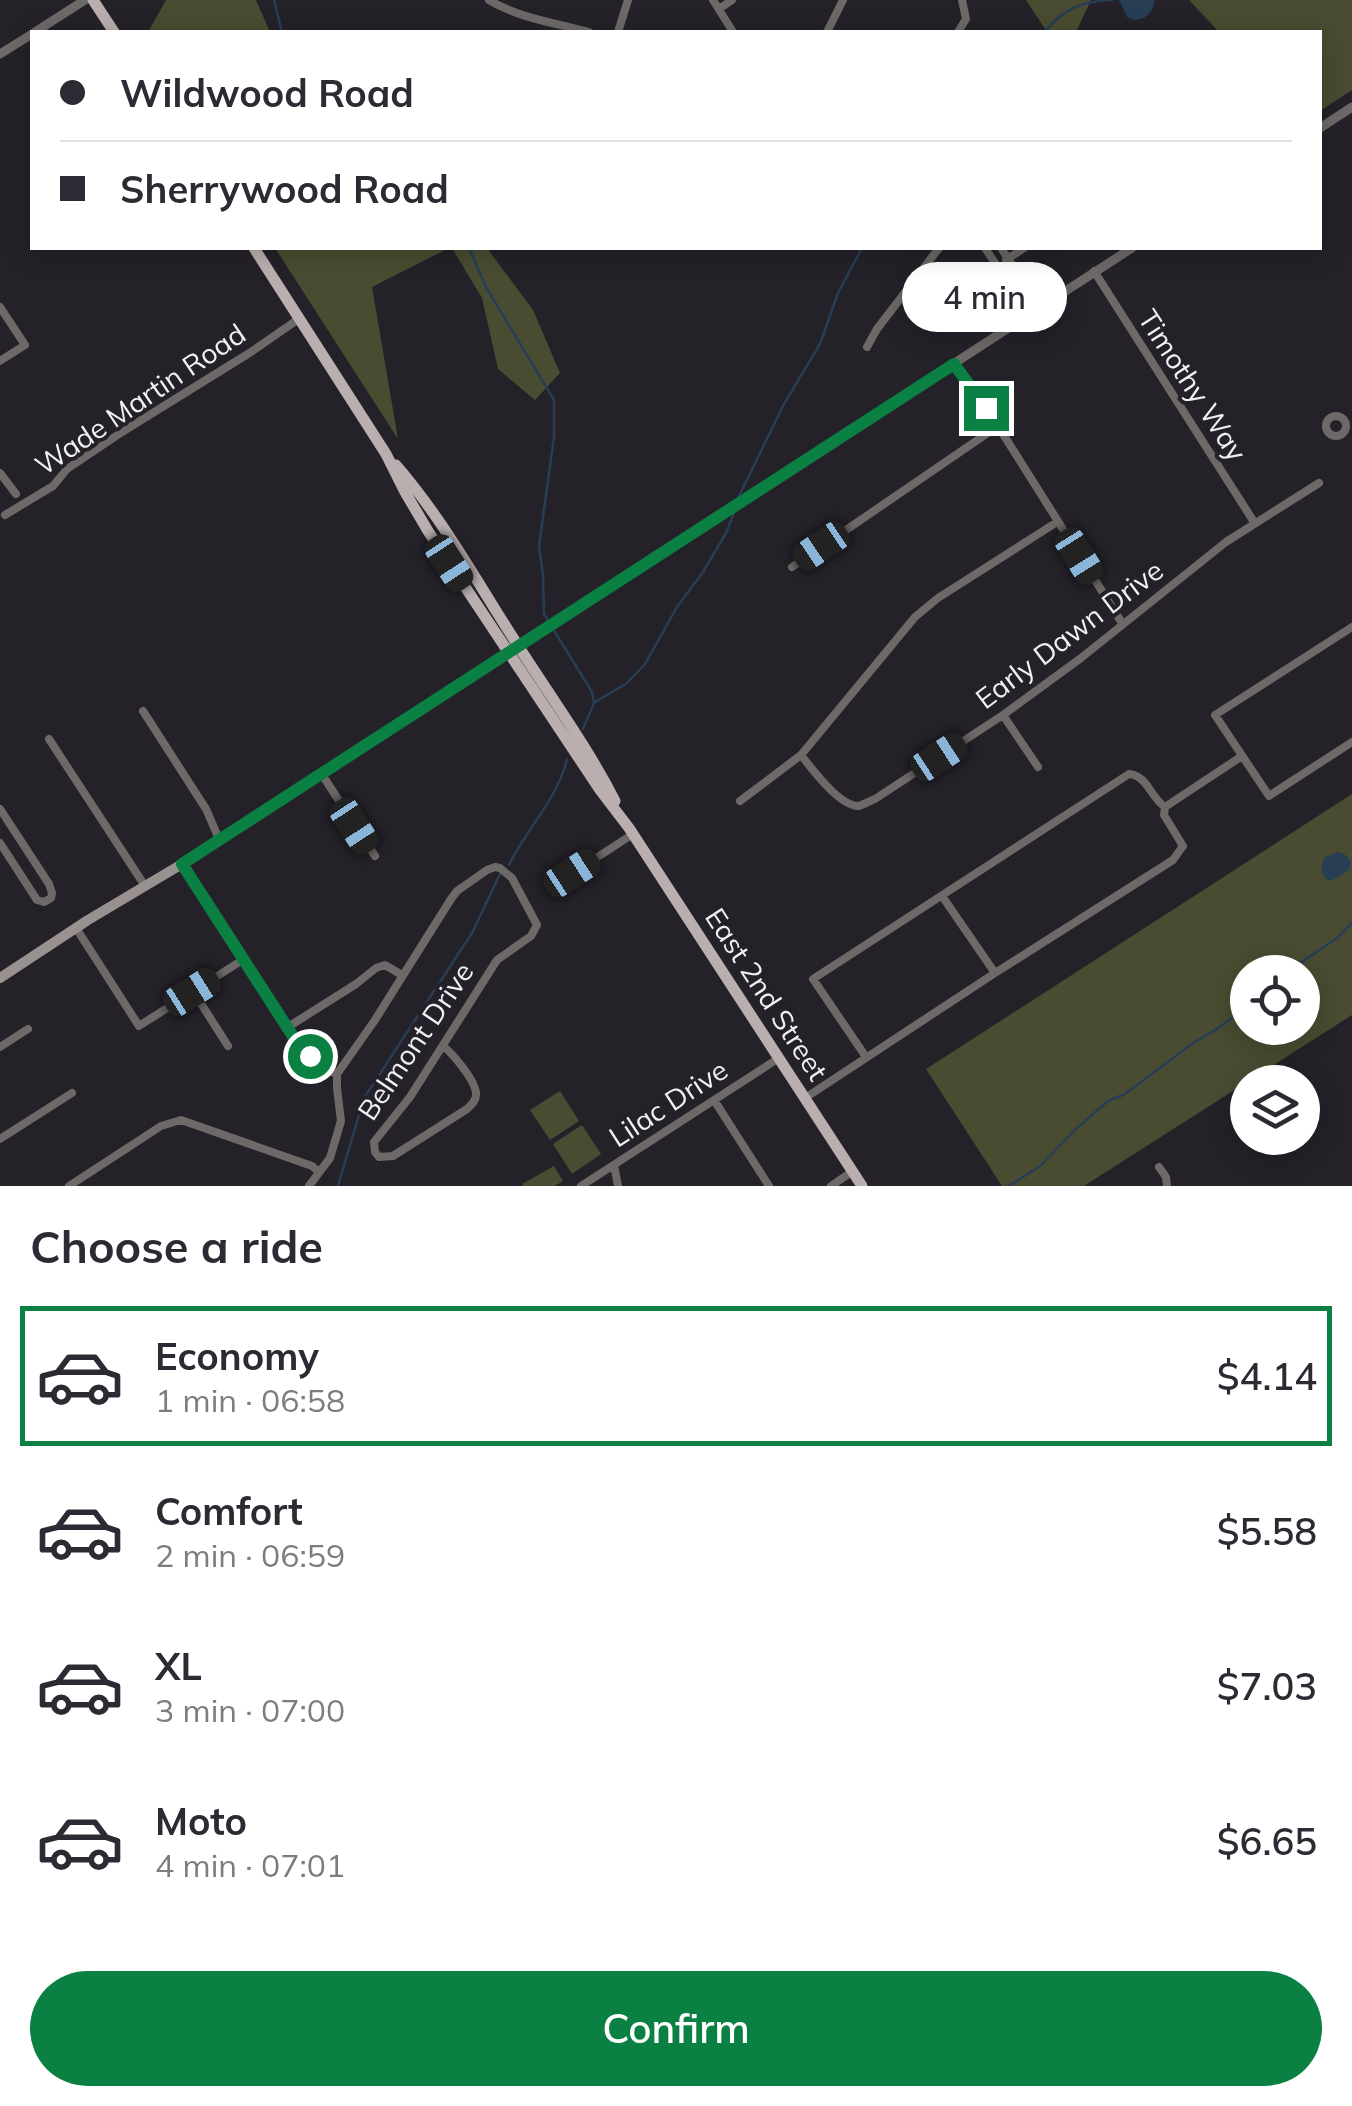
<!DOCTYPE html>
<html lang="en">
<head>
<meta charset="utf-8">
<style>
	:root { --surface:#fff; --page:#f2f2f3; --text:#2b2b33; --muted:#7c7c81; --line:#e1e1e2; --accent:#0b8043 }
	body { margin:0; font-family:Mulish,sans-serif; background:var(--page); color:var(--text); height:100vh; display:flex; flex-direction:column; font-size:38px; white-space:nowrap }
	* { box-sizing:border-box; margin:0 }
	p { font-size:32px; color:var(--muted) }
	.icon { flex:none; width:55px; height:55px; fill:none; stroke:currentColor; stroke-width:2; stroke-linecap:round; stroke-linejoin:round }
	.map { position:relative; height:1186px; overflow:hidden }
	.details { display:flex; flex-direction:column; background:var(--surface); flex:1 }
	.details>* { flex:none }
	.hud { position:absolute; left:30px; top:30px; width:1292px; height:220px; border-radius:0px; box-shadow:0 5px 25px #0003; display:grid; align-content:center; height:220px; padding:0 30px; background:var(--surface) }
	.fabs { position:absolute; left:1230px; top:955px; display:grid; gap:20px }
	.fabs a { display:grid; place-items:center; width:90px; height:90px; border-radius:50%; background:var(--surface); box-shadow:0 5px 25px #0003; font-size:50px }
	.end { position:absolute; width:45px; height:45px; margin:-22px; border:12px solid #0b8043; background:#fff; box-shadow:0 0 0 5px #fff }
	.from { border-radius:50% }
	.bubble { position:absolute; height:70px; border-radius:35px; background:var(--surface); box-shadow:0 5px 25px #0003; font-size:32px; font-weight:600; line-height:70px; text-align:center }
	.car { position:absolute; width:30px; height:60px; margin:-30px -15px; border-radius:12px; box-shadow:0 0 8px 2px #0007; background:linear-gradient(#222 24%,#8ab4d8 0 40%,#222 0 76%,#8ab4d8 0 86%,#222 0) }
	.hud b { display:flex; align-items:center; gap:35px; height:95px; font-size:38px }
	.hud b+b { border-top:2px solid var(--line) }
	.hud i { width:25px; height:25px; background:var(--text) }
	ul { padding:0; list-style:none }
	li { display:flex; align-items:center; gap:30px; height:140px; margin:0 20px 15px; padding:0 10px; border:5px solid transparent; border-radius:0px }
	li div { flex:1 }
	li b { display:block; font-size:38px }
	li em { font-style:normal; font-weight:600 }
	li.selected { border-color:var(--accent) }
	li>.icon { width:90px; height:90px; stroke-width:1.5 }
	h2 { padding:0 30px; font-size:45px; line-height:120px }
	.cta { display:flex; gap:20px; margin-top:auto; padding:20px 30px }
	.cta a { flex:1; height:115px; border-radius:60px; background:var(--accent); color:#fff; font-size:40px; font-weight:600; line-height:115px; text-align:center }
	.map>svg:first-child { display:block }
</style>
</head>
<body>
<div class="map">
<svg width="1352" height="1186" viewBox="0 0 1352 1186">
	<rect width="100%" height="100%" fill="#242129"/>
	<path fill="#494c31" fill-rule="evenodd" d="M166 0H256L270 32H148Z
		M1026 0H1091L1076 32H1047Z
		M1189 0H1352V90L1320 111V32H1219Z
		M275 248H449L372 287 398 439Z
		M452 248H487L533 310 560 373 535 400 498 369 482 298Z
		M1352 794V1015L1084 1186H1002L926 1069ZM1248 972H1302V1028H1248Z
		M560 1091 579 1121 550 1140 530 1110Z
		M582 1125 601 1154 572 1174 553 1144Z
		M554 1166 563 1181 555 1186H523L522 1184Z"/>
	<path fill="#273e55" d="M1119 0H1155C1152 13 1148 19 1134 20L1127 17Z
		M1337 852C1344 853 1347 855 1351 862L1349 870 1331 881C1320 878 1321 867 1324 858Z"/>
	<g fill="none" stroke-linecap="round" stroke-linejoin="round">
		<path stroke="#273e55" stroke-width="2.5" d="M274 0 282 32
			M1045 32C1062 9 1083 1 1112 0
			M469 248 486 287 554 400V437L539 546 543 575 544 614 549 622
			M738 498 784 404 820 344 838 293 862 248
			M553 629 592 692 594 703 583 729
			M595 702 627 683 645 664 677 607 703 572 726 533 734 513
			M509 865C526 830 558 798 567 759
			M1287 972 1337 938 1352 923
			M338 1186 364 1098 472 933 500 874
			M1009 1186 1040 1166 1076 1129 1108 1101 1125 1094 1193 1043 1217 1029 1248 1006"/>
		<path stroke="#6e6969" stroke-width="8" d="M489 0C518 18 556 23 589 32
			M713 0 733 32
			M719 9 732 0
			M618 32 628 0
			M827 32 843 0
			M958 32 966 19 962 0
			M985 248 1029 314
			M1001 248 1040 307
			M1006 260 1024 248
			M1094 271 1254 522
			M915 277 941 296
			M0 307 25 345 0 361
			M867 347 877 329 939 248
			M955 364 998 426 1122 623
			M1326 426a10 10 0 1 1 20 0a10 10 0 1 1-20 0Z
			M0 473 16 494
			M5 515 53 486 67 469 122 432 251 352 300 318
			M792 567 998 426
			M1352 627 1215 715 1269 796 1352 742
			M143 711 206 809 219 839
			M1003 715 1038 767
			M49 739 145 886
			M801 755C812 769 840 807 859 806 863 805 872 800 875 799L1003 715 1081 658 1226 542 1319 483
			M321 773 375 856
			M740 801 801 755 915 617 938 598 1057 522
			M0 809 49 884 52 893 51 898 44 902 37 900 0 843
			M182 864 297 1041 325 1069 337 1074
			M573 873 633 834
			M942 896 995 973
			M76 928 139 1026 244 959
			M193 991 228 1046
			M288 1027 356 984 376 968 385 965 402 975
			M0 1047 28 1029
			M866 1057 813 979 1129 774C1148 776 1150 797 1165 807
			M805 1098 995 973 1173 860 1183 846 1164 815 1165 807 1242 756
			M714 1100 769 1186
			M0 1139 72 1093
			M614 1165 618 1186
			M1159 1167 1166 1177 1167 1186
			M69 1186 161 1126 181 1120 312 1166 319 1172
			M309 1186 330 1158 341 1121 337 1088V1074L375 1020 451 899 457 891 487 870 495 867 500 868 512 878 537 925 531 936 497 960 410 1097 374 1142 375 1152 379 1157 393 1156 467 1109C471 1105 476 1101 476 1095 477 1082 453 1054 443 1046
			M581 1186 779 1058
			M831 1186 853 1171"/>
		<path stroke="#6e6969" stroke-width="9" d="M35 32 85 0
			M0 54 32 34
			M1320 128 1352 107
			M518 646 1132 248"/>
		<path stroke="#999190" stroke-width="10" d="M0 978 88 920 182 864 508 653"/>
		<path stroke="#baafaf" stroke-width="11" d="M93 0 114 32
			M254 248 386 454 405 492 428 531 600 790 629 828 862 1186
			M396 465C443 519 478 584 517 644 550 696 587 746 615 801"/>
	</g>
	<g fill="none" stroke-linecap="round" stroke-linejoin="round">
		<path stroke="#0b8043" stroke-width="12" d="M310 1056 296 1041 182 864 954 364 986 408"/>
	</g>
	<g text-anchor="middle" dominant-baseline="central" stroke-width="8" stroke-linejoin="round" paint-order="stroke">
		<g font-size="28" fill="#f1f0f5" stroke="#242129">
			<text transform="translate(1193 385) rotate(57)">Timothy Way</text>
			<text transform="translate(140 399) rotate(-34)">Wade Martin Road</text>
			<text transform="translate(1069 634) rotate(-37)">Early Dawn Drive</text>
			<text transform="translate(767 994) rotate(57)">East 2nd Street</text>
			<text transform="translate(415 1041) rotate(-56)">Belmont Drive</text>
			<text transform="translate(668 1103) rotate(-33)">Lilac Drive</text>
		</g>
	</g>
</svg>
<div class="fabs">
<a><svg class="icon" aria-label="locate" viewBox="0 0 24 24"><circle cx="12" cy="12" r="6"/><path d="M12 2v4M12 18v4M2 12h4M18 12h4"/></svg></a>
<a><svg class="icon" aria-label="layers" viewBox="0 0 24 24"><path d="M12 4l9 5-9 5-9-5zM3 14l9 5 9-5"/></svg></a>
</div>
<i class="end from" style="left:310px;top:1056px"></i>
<i class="end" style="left:986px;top:408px"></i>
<div class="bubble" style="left:902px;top:262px;width:165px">4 min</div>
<i class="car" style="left:821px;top:546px;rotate:236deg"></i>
<i class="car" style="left:1079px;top:556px;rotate:148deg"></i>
<i class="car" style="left:449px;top:563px;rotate:147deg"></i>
<i class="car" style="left:939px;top:757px;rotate:57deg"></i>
<i class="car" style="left:354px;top:826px;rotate:147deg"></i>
<i class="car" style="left:572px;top:873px;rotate:57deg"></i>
<i class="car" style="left:192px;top:992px;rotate:58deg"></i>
<div class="hud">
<b><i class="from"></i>Wildwood Road</b>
<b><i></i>Sherrywood Road</b>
</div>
</div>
<section class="details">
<h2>Choose a ride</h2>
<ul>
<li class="selected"><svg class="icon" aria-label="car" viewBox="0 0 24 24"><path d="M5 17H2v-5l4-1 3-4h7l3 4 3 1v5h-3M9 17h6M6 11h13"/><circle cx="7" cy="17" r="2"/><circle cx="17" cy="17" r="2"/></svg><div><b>Economy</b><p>1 min · 06:58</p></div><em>$4.14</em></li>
<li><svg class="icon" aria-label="car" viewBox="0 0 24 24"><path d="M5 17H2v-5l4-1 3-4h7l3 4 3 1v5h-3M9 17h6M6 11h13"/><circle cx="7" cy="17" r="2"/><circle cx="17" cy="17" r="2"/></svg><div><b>Comfort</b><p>2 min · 06:59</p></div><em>$5.58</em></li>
<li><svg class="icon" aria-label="car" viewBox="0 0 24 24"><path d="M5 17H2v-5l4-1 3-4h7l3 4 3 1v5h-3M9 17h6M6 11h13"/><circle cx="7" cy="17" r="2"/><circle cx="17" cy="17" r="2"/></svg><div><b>XL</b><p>3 min · 07:00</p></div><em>$7.03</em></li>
<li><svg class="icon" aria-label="car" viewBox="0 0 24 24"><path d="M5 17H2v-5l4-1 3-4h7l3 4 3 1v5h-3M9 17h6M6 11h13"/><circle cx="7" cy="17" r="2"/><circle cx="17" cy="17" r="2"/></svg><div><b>Moto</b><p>4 min · 07:01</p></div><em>$6.65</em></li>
</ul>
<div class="cta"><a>Confirm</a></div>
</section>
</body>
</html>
